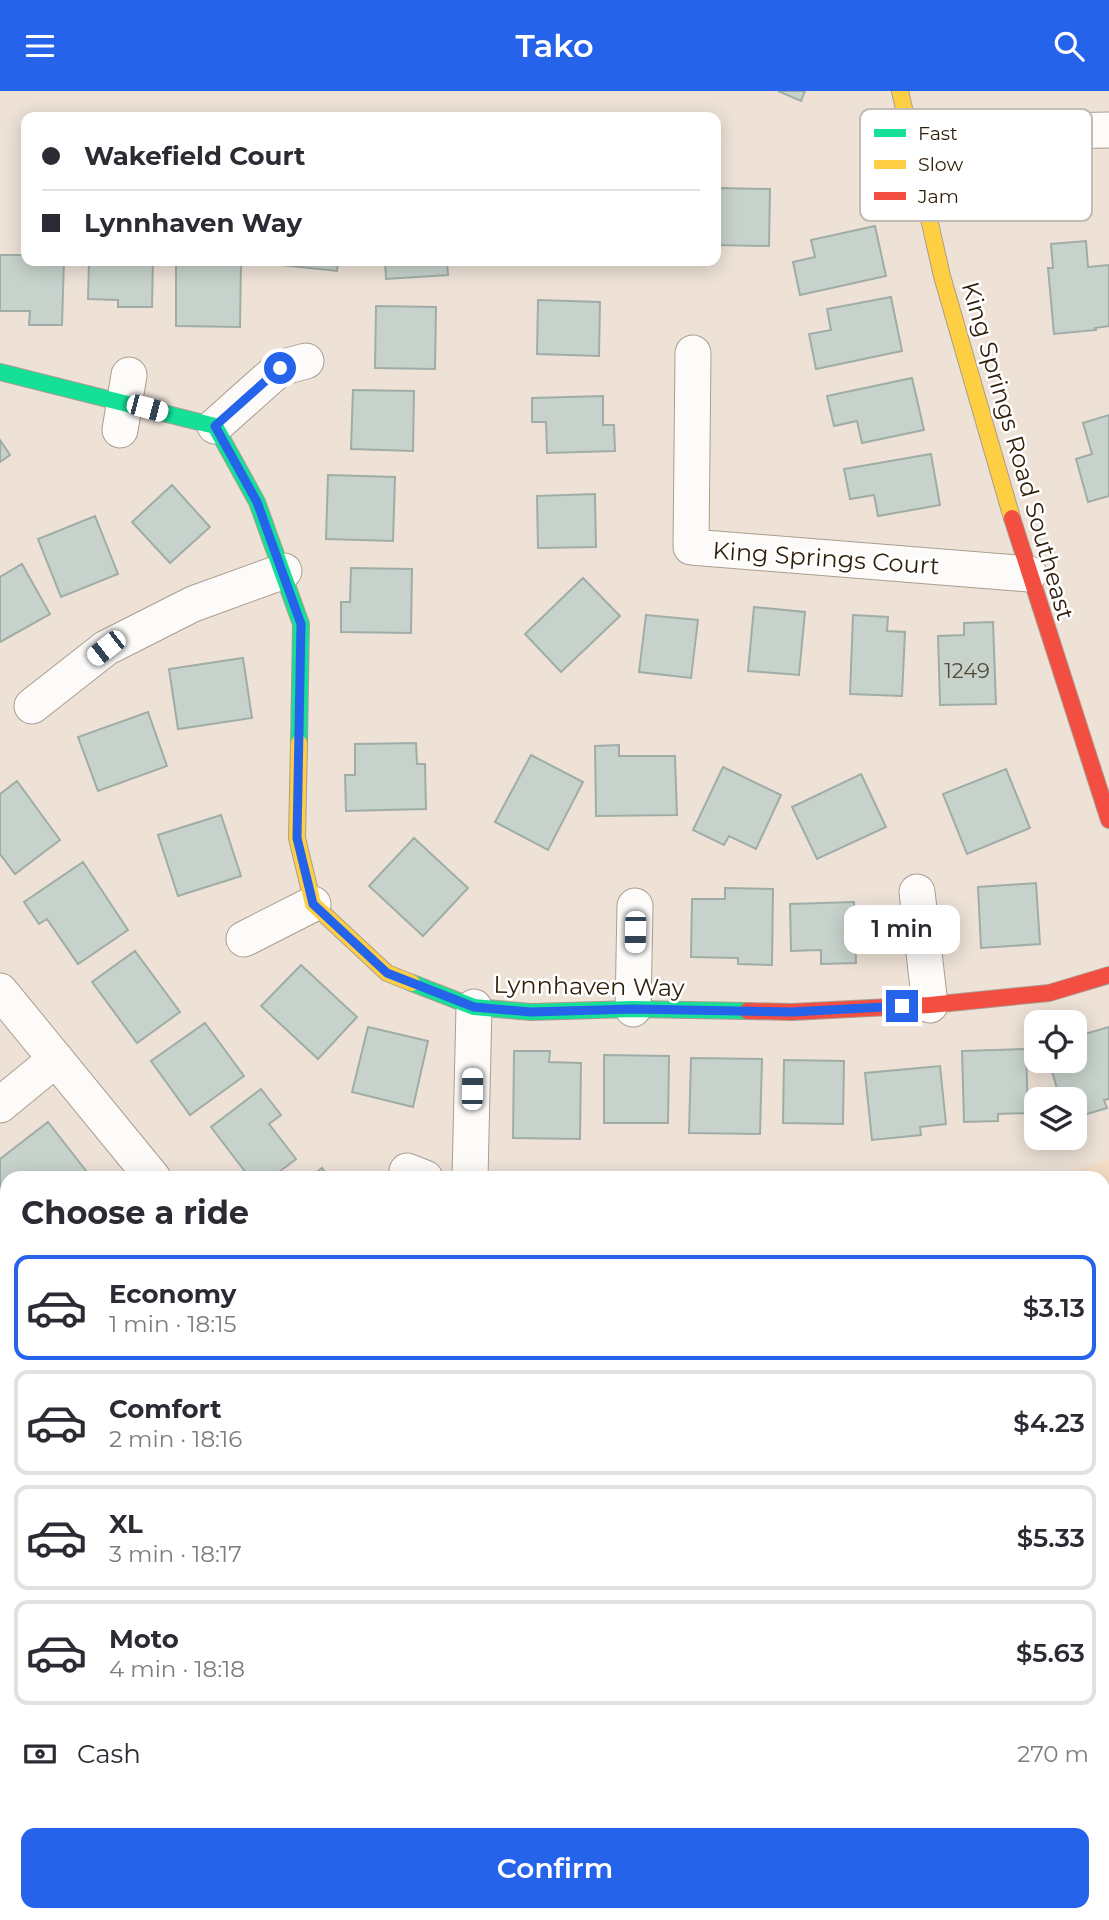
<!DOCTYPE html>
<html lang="en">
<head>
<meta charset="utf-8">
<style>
	:root { --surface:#fff; --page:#f7f7f7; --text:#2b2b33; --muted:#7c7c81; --line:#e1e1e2; --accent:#2563eb }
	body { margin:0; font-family:Montserrat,sans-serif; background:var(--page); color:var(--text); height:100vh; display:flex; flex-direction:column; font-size:26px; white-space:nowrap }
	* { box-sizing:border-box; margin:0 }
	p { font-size:23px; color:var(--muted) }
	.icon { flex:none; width:38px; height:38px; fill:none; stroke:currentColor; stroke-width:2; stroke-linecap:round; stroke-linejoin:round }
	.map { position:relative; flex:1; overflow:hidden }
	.details { position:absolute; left:0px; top:1080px; width:1110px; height:751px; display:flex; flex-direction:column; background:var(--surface); border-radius:21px 21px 0 0; box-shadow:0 4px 18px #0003 }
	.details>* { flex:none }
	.banner { position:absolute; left:21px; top:21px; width:700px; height:154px; border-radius:14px; box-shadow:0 4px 18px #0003; display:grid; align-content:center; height:154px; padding:0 21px; background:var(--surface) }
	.buttons { position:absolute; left:1024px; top:919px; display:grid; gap:14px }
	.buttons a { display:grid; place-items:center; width:63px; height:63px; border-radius:14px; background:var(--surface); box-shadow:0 4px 18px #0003; font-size:35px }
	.end { position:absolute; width:32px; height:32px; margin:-16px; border:9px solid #2563eb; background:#fff; box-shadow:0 0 0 4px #fff }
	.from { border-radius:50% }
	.bubble { position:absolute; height:49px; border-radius:14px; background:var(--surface); box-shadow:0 4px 18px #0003; font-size:23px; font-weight:600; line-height:49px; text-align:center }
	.car { position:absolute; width:21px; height:42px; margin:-21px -10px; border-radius:9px; box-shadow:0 0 5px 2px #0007; background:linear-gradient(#fff 24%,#345 0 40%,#fff 0 76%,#345 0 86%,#fff 0) }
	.banner b { display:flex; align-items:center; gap:24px; height:66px; font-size:26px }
	.banner b+b { border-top:2px solid var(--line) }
	.banner i { width:18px; height:18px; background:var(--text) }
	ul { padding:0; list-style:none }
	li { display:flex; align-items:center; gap:21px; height:105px; margin:0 14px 10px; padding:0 7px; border:4px solid var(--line); border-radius:14px }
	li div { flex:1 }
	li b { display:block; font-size:26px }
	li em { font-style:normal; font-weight:600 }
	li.selected { border-color:var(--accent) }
	li>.icon { width:63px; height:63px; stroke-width:1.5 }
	h2 { padding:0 21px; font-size:32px; line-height:84px }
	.pay { display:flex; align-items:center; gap:18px; height:77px; padding:0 21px; font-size:26px }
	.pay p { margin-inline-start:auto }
	.primary-button { display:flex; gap:14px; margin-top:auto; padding:14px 21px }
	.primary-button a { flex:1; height:80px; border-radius:14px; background:var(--accent); color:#fff; font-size:28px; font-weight:600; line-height:80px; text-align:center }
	header { display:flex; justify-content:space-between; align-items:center; height:91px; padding:0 21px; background:var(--accent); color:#fff; font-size:32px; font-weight:600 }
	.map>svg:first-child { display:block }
</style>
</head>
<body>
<header><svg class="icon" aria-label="menu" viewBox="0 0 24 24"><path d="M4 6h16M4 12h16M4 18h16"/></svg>Tako<svg class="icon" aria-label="search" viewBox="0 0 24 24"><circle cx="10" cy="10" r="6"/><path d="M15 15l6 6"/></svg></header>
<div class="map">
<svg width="1109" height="1829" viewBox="0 0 1109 1829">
	<rect width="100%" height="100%" fill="#eee2d7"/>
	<path fill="#f5dcc5" d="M1109 1069V1829H540L572 1824H1102V1087H1050Z"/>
	<path fill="#c6d2cb" stroke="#a0ada7" stroke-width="2" d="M778 0H805L801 10Z
		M718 97 770 98 769 155 717 154Z
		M875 135 886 185 800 204 793 171 815 166 811 149Z
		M1086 150 1088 176 1109 174V235L1095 237 1096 239 1054 243 1048 177H1053L1051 153Z
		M0 164H26V170H64L62 234H29L30 220H0Z
		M89 170H153L152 216H118V209L88 208Z
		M176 170H241L240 236 176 235Z
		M263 170H338L337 180 262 172Z
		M385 170H447L448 184 386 188Z
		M640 170H693V172L640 171Z
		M891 206 902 260 816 278 809 243 831 239 827 218Z
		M538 209 600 211 599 265 537 263Z
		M376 215 436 216 435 278 375 277Z
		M912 287 924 339 862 352 857 330 834 335 827 305Z
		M353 299 414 300 413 360 351 358Z
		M603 305V334H614L615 360 547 362 546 331H532V307Z
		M1109 324V405L1088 411 1076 368 1092 363 1083 332Z
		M0 349 10 364 0 371Z
		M931 363 940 414 878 425 874 404 850 408 844 378Z
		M328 384 395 386 393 450 326 448Z
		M172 394 210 436 170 472 132 431Z
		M595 403 596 456 538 457 537 405Z
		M95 425 118 483 61 506 38 448Z
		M22 473 50 523 0 551V486Z
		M351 477 412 478 411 542 341 541V511H350Z
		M583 487 620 525 561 581 525 543Z
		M754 516 805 521 799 584 748 580Z
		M646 524 698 529 691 587 639 581Z
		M853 524 888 526 887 540 905 541 902 605 850 603Z
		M993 531 996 613 940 614 938 545 964 544V532Z
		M243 567 252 627 178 638 169 578Z
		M148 621 167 675 98 700 78 646Z
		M416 652 417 673H425L426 718 346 720 345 684H355V653Z
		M619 654V665H675L677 724 596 725 595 655Z
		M531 664 583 691 548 759 495 731Z
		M723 676 781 704 756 758 729 745 724 754 693 739Z
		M1006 678 1030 737 967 763 943 703Z
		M861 683 886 736 817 768 792 716Z
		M17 690 60 749 15 783 0 763V703Z
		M221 724 241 785 178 805 158 744Z
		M414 747 468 797 423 845 369 795Z
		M83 771 128 839 78 873 47 828 39 833 24 811Z
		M1036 792 1040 853 981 857 978 796Z
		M725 797 773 798 772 874 738 873V867L691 866 692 808H725Z
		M854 811 856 872 821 873V859L791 860 790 813Z
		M135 860 180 921 137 952 92 891Z
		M301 874 357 926 318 968 261 915Z
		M205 932 244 985 190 1024 151 970Z
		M368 936 428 950 413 1016 352 1001Z
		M1109 936V1008L1104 1009 1107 1017 1074 1027V1008H1060L1049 970H1074V946Z
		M1026 958 1028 1022 998 1023V1030L964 1031 962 960Z
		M514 960H550L549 971 581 972 580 1048 513 1047Z
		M604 964 669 965 668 1032H604Z
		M691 967 762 968 760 1043 689 1042Z
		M784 969 844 970 843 1033 783 1032Z
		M940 975 946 1033 920 1036 921 1044 872 1049 865 982Z
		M261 998 281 1024 269 1033 296 1068 271 1087H250L211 1036Z
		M48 1031 87 1081 79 1087H7V1142L0 1148V1068Z
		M322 1077 330 1087H309Z
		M7 1187V1234L0 1224V1192Z
		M1109 1429V1502L1102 1504V1431Z"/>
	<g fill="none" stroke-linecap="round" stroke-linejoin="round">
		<defs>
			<path id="lane" d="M678 1829 680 1824"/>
			<path id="street" d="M908 43 1109 39
				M693 262 691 456 1029 483
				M215 335 280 277 306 270
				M120 339 129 284
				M32 615 106 557 193 513 284 480
				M917 801 930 914
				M244 848 313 813
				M0 900 153 1087
				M633 918 635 815
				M0 1014 56 968
				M407 1080 425 1087
				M470 1087 474 916
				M0 1670 7 1663"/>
			<path id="fast" d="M0 281 215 335 257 411 301 533 299 652
				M412 892 474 916 531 921 633 918 747 920
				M0 1502 7 1511"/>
			<path id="slow" d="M900 0 942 185 1012 427
				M299 652 297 747 313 813 387 882 412 892"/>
			<path id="jam" d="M1012 427 1109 729
				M747 920 792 921 930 914 1049 902 1109 884
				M254 1824 258 1829"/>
		</defs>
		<use href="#lane" stroke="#ab9d8e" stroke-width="19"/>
		<use href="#street" stroke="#ab9d8e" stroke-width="37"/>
		<use href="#fast" stroke="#ab9d8e" stroke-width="18"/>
		<use href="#slow" stroke="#ab9d8e" stroke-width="18"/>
		<use href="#jam" stroke="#ab9d8e" stroke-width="18"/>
		<use href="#lane" stroke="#fcfbf9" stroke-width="18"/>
		<use href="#street" stroke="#fcfbf9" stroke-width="35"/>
		<use href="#fast" stroke="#16e098" stroke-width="16"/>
		<use href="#slow" stroke="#ffcf43" stroke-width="16"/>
		<use href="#jam" stroke="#f24e42" stroke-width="16"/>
	</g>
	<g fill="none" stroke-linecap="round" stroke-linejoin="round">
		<path stroke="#2563eb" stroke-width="9" d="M280 277 215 335 257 411 301 533 297 747 313 813 387 882 474 916 531 921 633 918 792 921 902 915"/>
	</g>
	<g text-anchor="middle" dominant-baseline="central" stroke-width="5" stroke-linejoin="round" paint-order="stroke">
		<g font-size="21" fill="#564b3a">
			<text x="967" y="579">1249</text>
		</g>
		<g font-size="24" fill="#311e09" stroke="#fff">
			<text transform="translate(1018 360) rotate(74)">King Springs Road Southeast</text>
			<text transform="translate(826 467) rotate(4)">King Springs Court</text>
			<text transform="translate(589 895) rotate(1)">Lynnhaven Way</text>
		</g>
	</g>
	<rect x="860" y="18" width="232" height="112" rx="10" fill="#fff" stroke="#c1bcb5" stroke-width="2"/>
	<rect x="874" y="38" width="32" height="8" fill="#16e098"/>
	<rect x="874" y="69" width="32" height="9" fill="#ffcf43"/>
	<rect x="874" y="101" width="32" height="8" fill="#f24e42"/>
	<g font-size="19" fill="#311e09">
		<text x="918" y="49">Fast</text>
		<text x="918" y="80">Slow</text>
		<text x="918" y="112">Jam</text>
	</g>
</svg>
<div class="buttons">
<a><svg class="icon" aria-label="locate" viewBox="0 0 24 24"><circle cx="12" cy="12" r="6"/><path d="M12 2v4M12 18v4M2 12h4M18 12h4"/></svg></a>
<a><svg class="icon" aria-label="layers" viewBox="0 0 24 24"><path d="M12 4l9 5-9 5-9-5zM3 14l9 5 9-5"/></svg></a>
</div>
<i class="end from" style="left:280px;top:277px"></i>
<i class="end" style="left:902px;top:915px"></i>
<div class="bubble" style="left:844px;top:814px;width:116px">1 min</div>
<i class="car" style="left:147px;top:317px;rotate:105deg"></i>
<i class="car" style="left:106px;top:557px;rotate:232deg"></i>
<i class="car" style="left:635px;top:841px;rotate:181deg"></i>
<i class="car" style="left:472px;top:998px;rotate:1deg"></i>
<div class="banner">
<b><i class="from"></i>Wakefield Court</b>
<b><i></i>Lynnhaven Way</b>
</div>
<section class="details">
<h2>Choose a ride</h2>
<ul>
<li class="selected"><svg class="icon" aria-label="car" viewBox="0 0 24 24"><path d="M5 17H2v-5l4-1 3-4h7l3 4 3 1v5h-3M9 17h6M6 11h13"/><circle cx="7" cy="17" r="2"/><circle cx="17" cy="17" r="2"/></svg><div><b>Economy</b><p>1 min · 18:15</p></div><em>$3.13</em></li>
<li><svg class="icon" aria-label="car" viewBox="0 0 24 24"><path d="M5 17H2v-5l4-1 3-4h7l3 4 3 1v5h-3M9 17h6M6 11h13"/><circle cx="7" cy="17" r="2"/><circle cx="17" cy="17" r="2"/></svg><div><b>Comfort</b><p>2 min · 18:16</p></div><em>$4.23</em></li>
<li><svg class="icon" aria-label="car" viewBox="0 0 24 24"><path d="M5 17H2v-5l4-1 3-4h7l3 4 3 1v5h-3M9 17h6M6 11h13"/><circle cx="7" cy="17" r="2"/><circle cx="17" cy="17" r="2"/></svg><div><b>XL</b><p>3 min · 18:17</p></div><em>$5.33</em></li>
<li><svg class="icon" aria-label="car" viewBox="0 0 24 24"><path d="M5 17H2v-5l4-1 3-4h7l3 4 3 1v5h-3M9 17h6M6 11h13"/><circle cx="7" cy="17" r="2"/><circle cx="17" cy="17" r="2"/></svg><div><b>Moto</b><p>4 min · 18:18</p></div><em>$5.63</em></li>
</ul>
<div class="pay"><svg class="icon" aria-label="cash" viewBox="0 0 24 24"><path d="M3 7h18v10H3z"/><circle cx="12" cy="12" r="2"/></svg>Cash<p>270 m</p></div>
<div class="primary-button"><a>Confirm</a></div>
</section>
</div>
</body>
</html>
